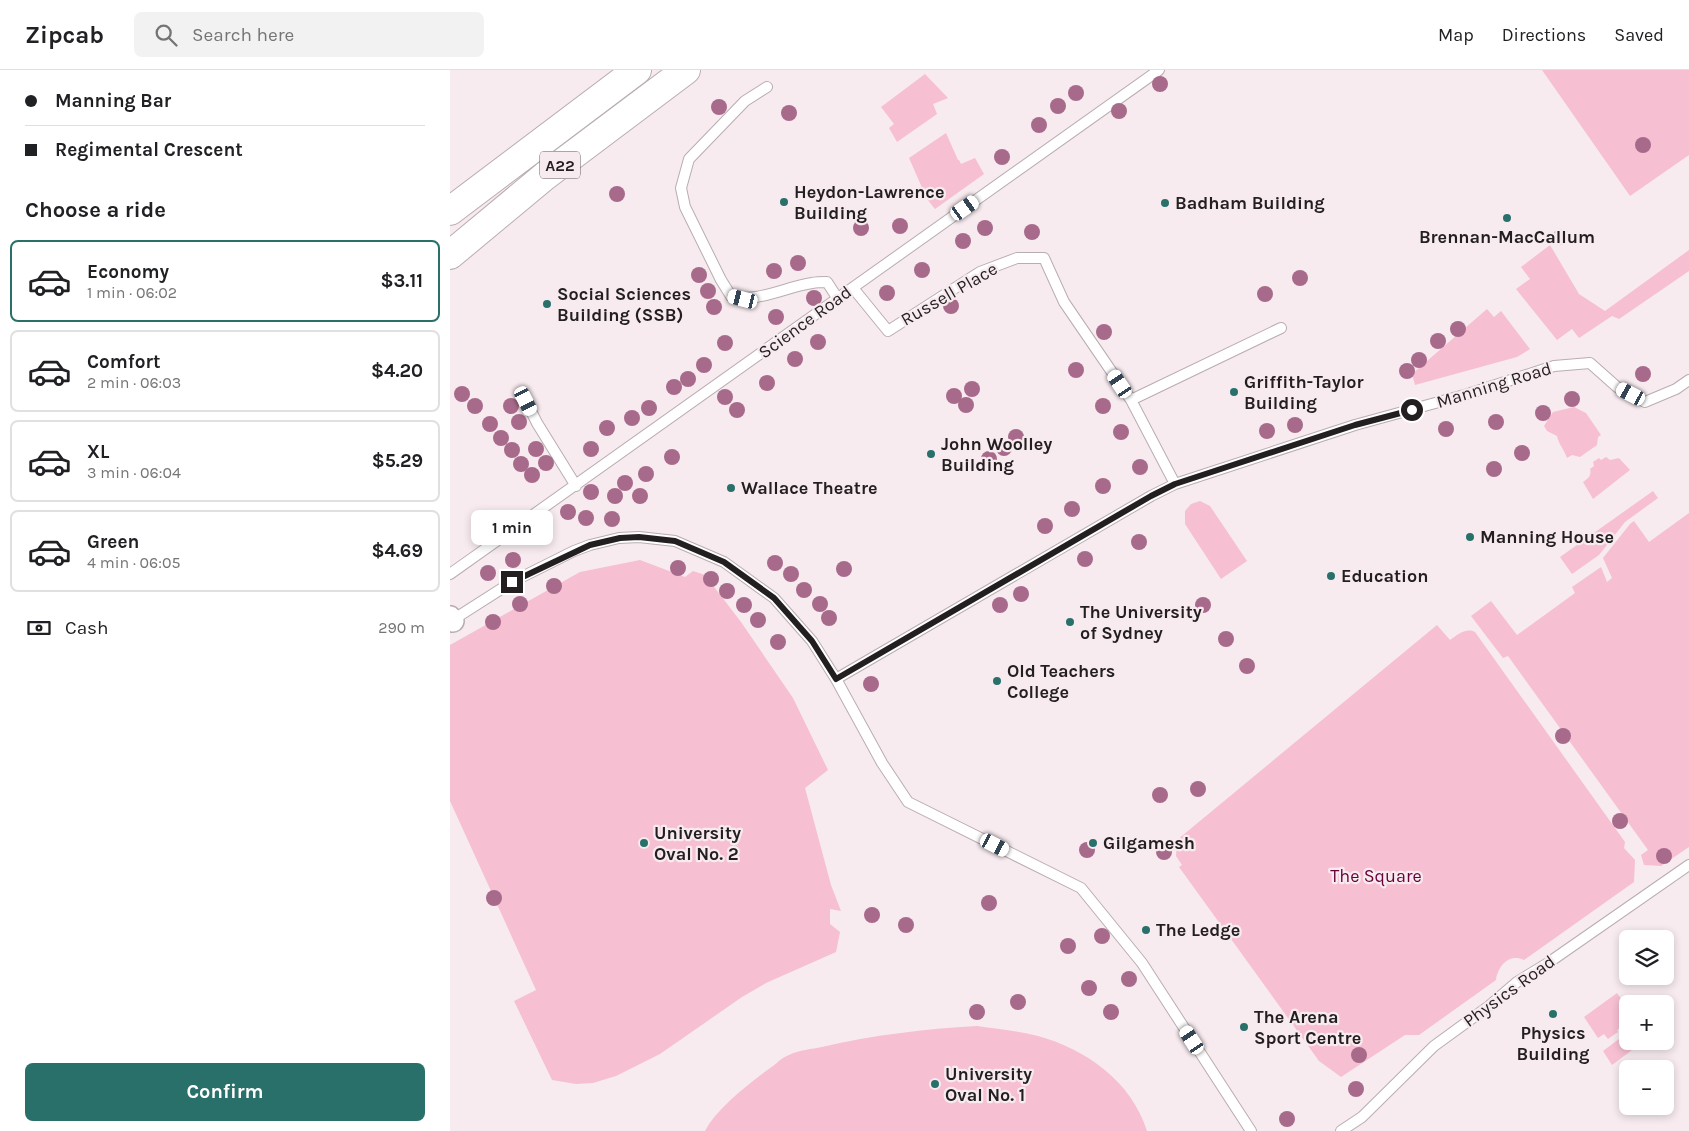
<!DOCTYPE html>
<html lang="en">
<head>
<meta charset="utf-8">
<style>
	:root { --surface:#fff; --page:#f2f2f2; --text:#202124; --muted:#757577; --line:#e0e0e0; --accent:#287069 }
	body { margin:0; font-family:Karla,sans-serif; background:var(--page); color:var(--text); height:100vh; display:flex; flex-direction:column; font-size:19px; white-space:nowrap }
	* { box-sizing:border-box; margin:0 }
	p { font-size:16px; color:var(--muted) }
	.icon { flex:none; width:28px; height:28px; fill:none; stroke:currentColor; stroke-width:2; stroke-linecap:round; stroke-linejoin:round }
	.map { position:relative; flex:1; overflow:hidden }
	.sheet { display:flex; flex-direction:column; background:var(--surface); width:450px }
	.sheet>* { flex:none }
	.guide { display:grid; align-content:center; height:110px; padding:0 25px; background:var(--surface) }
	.fabs { position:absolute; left:1169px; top:860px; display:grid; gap:10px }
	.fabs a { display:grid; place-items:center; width:55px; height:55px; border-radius:8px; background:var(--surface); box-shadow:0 2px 8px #0003; font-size:25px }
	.end { position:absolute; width:22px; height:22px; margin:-11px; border:6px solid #231f20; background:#fff; box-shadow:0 0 0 2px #fff }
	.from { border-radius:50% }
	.bubble { position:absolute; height:35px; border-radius:8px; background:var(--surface); box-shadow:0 2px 8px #0003; font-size:16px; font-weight:700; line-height:35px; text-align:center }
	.car { position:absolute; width:15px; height:30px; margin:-15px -8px; border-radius:6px; box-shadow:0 0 4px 1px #0007; background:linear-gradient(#fff 24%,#345 0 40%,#fff 0 76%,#345 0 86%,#fff 0) }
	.guide b { display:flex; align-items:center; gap:18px; height:48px; font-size:19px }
	.guide b+b { border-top:1px solid var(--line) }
	.guide i { width:12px; height:12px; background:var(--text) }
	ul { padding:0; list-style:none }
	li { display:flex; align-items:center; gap:15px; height:82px; margin:0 10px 8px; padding:0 15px; border:2px solid var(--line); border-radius:8px }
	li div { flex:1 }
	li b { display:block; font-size:19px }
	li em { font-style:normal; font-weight:700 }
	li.current { border-color:var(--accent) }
	li>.icon { width:45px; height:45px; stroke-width:1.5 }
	h2 { padding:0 25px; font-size:22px; line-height:60px }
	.pay { display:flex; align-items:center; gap:12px; height:55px; padding:0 25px; font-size:19px }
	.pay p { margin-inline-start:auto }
	.action { display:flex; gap:10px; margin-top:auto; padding:10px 25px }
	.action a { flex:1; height:58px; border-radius:8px; background:var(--accent); color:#fff; font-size:20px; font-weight:700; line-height:58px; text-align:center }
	header { display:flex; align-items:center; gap:30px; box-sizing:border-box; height:70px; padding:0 25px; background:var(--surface); border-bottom:1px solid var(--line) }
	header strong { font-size:24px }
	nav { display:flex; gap:28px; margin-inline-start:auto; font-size:18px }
	.search { width:350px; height:45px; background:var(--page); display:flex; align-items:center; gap:12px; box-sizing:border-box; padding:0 18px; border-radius:8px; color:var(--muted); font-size:19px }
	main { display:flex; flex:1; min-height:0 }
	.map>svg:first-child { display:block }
</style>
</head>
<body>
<header>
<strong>Zipcab</strong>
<div class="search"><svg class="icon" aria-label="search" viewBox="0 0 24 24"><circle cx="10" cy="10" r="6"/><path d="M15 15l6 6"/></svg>Search here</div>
<nav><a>Map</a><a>Directions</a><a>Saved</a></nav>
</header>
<main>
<section class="sheet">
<div class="guide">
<b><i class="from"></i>Manning Bar</b>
<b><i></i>Regimental Crescent</b>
</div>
<h2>Choose a ride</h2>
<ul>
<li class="current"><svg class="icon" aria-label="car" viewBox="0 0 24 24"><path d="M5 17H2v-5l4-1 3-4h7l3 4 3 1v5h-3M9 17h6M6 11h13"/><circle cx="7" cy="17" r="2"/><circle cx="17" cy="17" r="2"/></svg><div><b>Economy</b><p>1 min · 06:02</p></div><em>$3.11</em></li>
<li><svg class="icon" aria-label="car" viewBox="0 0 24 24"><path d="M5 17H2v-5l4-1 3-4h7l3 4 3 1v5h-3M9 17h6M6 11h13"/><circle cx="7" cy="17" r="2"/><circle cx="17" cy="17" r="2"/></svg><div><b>Comfort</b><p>2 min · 06:03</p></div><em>$4.20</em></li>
<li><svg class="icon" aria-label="car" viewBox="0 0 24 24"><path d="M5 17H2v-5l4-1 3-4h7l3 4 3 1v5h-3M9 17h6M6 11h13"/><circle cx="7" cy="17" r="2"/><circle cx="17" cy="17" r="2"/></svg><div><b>XL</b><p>3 min · 06:04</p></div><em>$5.29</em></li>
<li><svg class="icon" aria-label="car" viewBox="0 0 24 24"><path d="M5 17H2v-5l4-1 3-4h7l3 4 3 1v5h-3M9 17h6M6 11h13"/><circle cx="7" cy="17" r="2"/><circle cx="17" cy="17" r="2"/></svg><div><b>Green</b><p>4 min · 06:05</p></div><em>$4.69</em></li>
</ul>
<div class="pay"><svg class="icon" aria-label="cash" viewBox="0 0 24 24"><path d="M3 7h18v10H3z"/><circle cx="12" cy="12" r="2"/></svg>Cash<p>290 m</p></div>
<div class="action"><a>Confirm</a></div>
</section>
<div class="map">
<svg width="1239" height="1061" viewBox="0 0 1239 1061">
	<rect width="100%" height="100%" fill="#f7ebef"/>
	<path fill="#f6bfd2" d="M1092 0H1239V85L1180 126Z
		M475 4 498 28 483 34 487 44 447 72 439 58 444 54 431 37Z
		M496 63 508 90H509L511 94 525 88 534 104 485 139 477 129 459 88Z
		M1100 175 1129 224 1155 241 1239 180V201L1169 249 1162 246 1129 268 1122 259 1107 270 1066 219 1080 209 1071 197Z
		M1037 239 1044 247 1051 241 1080 279 1067 287 965 315 962 304Z
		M1124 337 1136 343 1151 365 1148 367 1147 375 1130 387 1122 385 1117 388C1114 379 1109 375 1107 366L1097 361 1094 356 1103 342Z
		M1156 387 1160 390 1169 388 1180 400 1143 429 1133 412C1138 409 1142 405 1140 399L1144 396 1143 392 1149 388 1151 390Z
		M1203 421 1208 428 1175 452 1149 485 1122 504 1110 487Z
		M750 431 760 436 797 491 771 509 735 454V441L741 434Z
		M1239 443V777L1211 796 1194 795 1191 785 1198 780 1058 586 1053 588 1021 546 1041 531 1067 565 1125 523 1122 517 1151 497 1157 512 1162 508 1153 488 1180 454 1184 451 1199 472Z
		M190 490 235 507 243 501 255 505 291 552 343 628 378 700 355 718 381 815 391 841 380 839V854L390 862 386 882 316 913 292 927 210 984 166 1006 143 1013 126 1014 102 1010 64 931 86 920 0 731V575L130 502Z
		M987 555 1000 570C1007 565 1016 557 1025 562L1175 772 1174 778 1185 790 1184 812 1074 890C1059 883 1048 896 1046 910L969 965H955L891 1007 869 991 729 797 732 795 726 786 727 770Z
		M1167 923 1177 937V953L1174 950 1169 954 1171 957 1167 960 1168 962 1158 969 1154 964 1148 968 1134 947Z
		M527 956C548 959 568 961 588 966 636 979 682 1012 697 1061H255C267 1038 302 1011 323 996 328 992 333 987 339 985 349 980 362 979 372 977 423 965 475 959 527 956Z
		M1177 963 1178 971H1194L1162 995 1153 981Z"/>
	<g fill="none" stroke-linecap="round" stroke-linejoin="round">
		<defs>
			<path id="service" d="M317 17 295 31 239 89 231 118 235 137 271 210 281 226C308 233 335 217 362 213 367 212 372 212 377 212L388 229
				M403 218 438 261 530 202 567 188H594L614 232 681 330 725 414
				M681 330 831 258
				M76 331 87 353 126 416
				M0 504 709 0
				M1 551 62 512 124 481 140 475 169 468 189 467 225 471 274 492 324 528 362 571 386 609 432 693 458 732 631 818 692 893 801 1061
				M386 609 701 426 725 414 905 355 1018 324 1104 296 1140 293 1167 317 1195 332 1226 319 1239 310
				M891 1061 912 1047 984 976 1039 936 1067 912 1098 893 1239 795"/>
			<path id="minor" d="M0 547 3 551"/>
			<path id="trunk" d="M0 141 187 0
				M0 185 95 106 236 0"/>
		</defs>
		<use href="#service" stroke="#b8adb1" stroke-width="12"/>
		<use href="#minor" stroke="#b8adb1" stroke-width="24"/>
		<use href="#trunk" stroke="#b8adb1" stroke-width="30"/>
		<use href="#service" stroke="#fff" stroke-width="10"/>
		<use href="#minor" stroke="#fff" stroke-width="21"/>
		<use href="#trunk" stroke="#fff" stroke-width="28"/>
	</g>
	<g fill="#a86a8b">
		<circle cx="710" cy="14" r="8"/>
		<circle cx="626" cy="23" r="8"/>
		<circle cx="608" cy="36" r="8"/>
		<circle cx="269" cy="37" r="8"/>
		<circle cx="669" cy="41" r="8"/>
		<circle cx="339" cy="43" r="8"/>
		<circle cx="589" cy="55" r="8"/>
		<circle cx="1193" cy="75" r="8"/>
		<circle cx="552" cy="87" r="8"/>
		<circle cx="167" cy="124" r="8"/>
		<circle cx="450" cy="156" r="8"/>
		<circle cx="411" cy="158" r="8"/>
		<circle cx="535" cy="158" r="8"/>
		<circle cx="582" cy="162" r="8"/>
		<circle cx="1111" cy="167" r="8"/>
		<circle cx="513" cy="171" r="8"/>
		<circle cx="348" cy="193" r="8"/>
		<circle cx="472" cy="200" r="8"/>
		<circle cx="324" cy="201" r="8"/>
		<circle cx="249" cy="205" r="8"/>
		<circle cx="850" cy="208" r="8"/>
		<circle cx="258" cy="221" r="8"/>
		<circle cx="437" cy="223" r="8"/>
		<circle cx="815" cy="224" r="8"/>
		<circle cx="364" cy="228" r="8"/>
		<circle cx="501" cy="236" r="8"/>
		<circle cx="264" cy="237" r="8"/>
		<circle cx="326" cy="247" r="8"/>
		<circle cx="1008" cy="259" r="8"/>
		<circle cx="654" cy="262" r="8"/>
		<circle cx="988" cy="271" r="8"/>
		<circle cx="368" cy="272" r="8"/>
		<circle cx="275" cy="273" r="8"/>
		<circle cx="345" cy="289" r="8"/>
		<circle cx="969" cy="290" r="8"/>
		<circle cx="254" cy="295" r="8"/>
		<circle cx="626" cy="300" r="8"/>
		<circle cx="957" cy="301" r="8"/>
		<circle cx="1193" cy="304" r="8"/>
		<circle cx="238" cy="309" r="8"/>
		<circle cx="317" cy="313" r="8"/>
		<circle cx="224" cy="317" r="8"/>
		<circle cx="522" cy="319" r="8"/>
		<circle cx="12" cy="324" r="8"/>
		<circle cx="504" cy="326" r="8"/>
		<circle cx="275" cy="327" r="8"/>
		<circle cx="1122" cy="329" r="8"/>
		<circle cx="516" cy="335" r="8"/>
		<circle cx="25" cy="336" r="8"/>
		<circle cx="61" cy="336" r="8"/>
		<circle cx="653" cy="336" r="8"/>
		<circle cx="199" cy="338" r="8"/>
		<circle cx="287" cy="340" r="8"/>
		<circle cx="1093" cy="343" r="8"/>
		<circle cx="182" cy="348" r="8"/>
		<circle cx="69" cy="352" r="8"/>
		<circle cx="1046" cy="352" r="8"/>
		<circle cx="40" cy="354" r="8"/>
		<circle cx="845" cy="355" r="8"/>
		<circle cx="157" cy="358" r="8"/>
		<circle cx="996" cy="359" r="8"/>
		<circle cx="817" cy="361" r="8"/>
		<circle cx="671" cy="362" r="8"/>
		<circle cx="566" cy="367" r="8"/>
		<circle cx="51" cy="368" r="8"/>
		<circle cx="554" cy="378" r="8"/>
		<circle cx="86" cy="379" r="8"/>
		<circle cx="141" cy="379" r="8"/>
		<circle cx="62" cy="380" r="8"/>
		<circle cx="1072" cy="383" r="8"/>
		<circle cx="222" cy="387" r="8"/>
		<circle cx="539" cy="389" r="8"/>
		<circle cx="96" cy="393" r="8"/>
		<circle cx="71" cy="394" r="8"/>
		<circle cx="690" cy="397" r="8"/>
		<circle cx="1044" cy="399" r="8"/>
		<circle cx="196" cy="404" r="8"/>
		<circle cx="82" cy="405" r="8"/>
		<circle cx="175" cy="413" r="8"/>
		<circle cx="653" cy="416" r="8"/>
		<circle cx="141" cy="422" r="8"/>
		<circle cx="165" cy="426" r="8"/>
		<circle cx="190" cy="426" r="8"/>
		<circle cx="622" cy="439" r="8"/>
		<circle cx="118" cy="442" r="8"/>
		<circle cx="136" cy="448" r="8"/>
		<circle cx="162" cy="449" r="8"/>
		<circle cx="595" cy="456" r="8"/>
		<circle cx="689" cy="472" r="8"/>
		<circle cx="635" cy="489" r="8"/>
		<circle cx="63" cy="490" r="8"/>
		<circle cx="325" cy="493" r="8"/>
		<circle cx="228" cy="498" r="8"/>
		<circle cx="394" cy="499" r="8"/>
		<circle cx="38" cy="503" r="8"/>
		<circle cx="341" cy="504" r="8"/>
		<circle cx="261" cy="509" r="8"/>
		<circle cx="104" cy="516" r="8"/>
		<circle cx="354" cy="520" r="8"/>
		<circle cx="277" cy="521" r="8"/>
		<circle cx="571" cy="524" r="8"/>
		<circle cx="70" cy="534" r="8"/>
		<circle cx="370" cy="534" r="8"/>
		<circle cx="294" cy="535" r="8"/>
		<circle cx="550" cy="535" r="8"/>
		<circle cx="753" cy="535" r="8"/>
		<circle cx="379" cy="548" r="8"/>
		<circle cx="308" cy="550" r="8"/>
		<circle cx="43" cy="552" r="8"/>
		<circle cx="776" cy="569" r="8"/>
		<circle cx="328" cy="572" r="8"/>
		<circle cx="797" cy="596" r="8"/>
		<circle cx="421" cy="614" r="8"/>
		<circle cx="1113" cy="666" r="8"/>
		<circle cx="748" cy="719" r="8"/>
		<circle cx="710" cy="725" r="8"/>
		<circle cx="1170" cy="751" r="8"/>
		<circle cx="637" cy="780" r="8"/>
		<circle cx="714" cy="782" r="8"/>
		<circle cx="1214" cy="786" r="8"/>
		<circle cx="44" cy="828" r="8"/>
		<circle cx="539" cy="833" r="8"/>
		<circle cx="422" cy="845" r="8"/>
		<circle cx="456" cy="855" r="8"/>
		<circle cx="652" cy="866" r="8"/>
		<circle cx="618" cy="876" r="8"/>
		<circle cx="679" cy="909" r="8"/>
		<circle cx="639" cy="918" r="8"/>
		<circle cx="568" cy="932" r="8"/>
		<circle cx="527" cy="942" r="8"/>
		<circle cx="661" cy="942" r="8"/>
		<circle cx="909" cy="985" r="8"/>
		<circle cx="906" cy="1019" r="8"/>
		<circle cx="837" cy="1049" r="8"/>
	</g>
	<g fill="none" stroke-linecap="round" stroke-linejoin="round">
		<path stroke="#231f20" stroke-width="6" d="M62 512 140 475 170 468 189 467 225 471 274 492 324 528 362 571 386 609 701 426 725 414 905 355 962 340"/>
	</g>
	<g fill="#287069" stroke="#f7ebef" stroke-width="2">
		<circle cx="334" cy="132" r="5"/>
		<circle cx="715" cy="133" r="5"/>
		<circle cx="1057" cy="148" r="5"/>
		<circle cx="97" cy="234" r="5"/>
		<circle cx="784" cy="322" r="5"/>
		<circle cx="481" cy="384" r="5"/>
		<circle cx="281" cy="418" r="5"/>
		<circle cx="1020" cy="467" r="5"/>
		<circle cx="881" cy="506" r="5"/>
		<circle cx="620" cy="552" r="5"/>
		<circle cx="547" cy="611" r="5"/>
		<circle cx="194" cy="773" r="5"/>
		<circle cx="643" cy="773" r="5"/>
		<circle cx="696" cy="860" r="5"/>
		<circle cx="1103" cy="944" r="5"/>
		<circle cx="794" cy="957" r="5"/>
		<circle cx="485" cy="1014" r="5"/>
	</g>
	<g text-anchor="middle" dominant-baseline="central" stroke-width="4.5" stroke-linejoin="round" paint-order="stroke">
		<rect fill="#f7ebef" stroke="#635c5e" stroke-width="1" x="90" y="81.5" width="40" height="27" rx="4"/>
		<g font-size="16" font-weight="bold" fill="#231f20">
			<text x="110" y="95">A22</text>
		</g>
		<g font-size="18" font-weight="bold" fill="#231f20" stroke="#f7ebef" text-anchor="start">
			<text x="344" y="122">Heydon-Lawrence<tspan x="344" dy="21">Building</tspan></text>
			<text x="725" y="133">Badham Building</text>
			<text x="1057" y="167" text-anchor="middle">Brennan-MacCallum</text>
			<text x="107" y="224">Social Sciences<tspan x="107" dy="21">Building (SSB)</tspan></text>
			<text x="794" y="312">Griffith-Taylor<tspan x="794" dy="21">Building</tspan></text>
			<text x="491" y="374">John Woolley<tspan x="491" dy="21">Building</tspan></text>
			<text x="291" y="418">Wallace Theatre</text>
			<text x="1030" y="467">Manning House</text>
			<text x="891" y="506">Education</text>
			<text x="630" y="542">The University<tspan x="630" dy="21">of Sydney</tspan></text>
			<text x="557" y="601">Old Teachers<tspan x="557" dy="21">College</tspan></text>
			<text x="204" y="763">University<tspan x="204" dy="21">Oval No. 2</tspan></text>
			<text x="653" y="773">Gilgamesh</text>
			<text x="706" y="860">The Ledge</text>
			<text x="804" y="947">The Arena<tspan x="804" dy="21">Sport Centre</tspan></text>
			<text x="1103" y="963" text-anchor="middle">Physics<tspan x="1103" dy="21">Building</tspan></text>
			<text x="495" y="1004">University<tspan x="495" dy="21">Oval No. 1</tspan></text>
		</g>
		<g font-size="18" fill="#231f20" stroke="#f7ebef">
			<text transform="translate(499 224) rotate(-30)">Russell Place</text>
			<text transform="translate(355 252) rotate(-36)">Science Road</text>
			<text transform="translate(1044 315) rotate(-17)">Manning Road</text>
			<text transform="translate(1059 921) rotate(-36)">Physics Road</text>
		</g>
		<g font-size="18" fill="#68013a" stroke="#f7ebef">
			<text x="926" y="806">The Square</text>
		</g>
	</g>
</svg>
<div class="fabs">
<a><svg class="icon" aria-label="layers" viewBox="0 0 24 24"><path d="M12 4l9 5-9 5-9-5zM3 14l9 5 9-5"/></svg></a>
<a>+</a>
<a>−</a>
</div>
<i class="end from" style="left:962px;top:340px"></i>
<i class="end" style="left:62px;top:512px"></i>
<div class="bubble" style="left:21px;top:440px;width:82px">1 min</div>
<i class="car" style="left:515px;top:138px;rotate:55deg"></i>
<i class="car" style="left:293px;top:229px;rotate:284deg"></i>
<i class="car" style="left:670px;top:314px;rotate:326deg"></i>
<i class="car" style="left:1181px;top:324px;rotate:298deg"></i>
<i class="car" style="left:76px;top:331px;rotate:153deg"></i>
<i class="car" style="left:545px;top:775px;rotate:117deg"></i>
<i class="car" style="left:742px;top:970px;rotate:327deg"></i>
</div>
</main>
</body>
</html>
